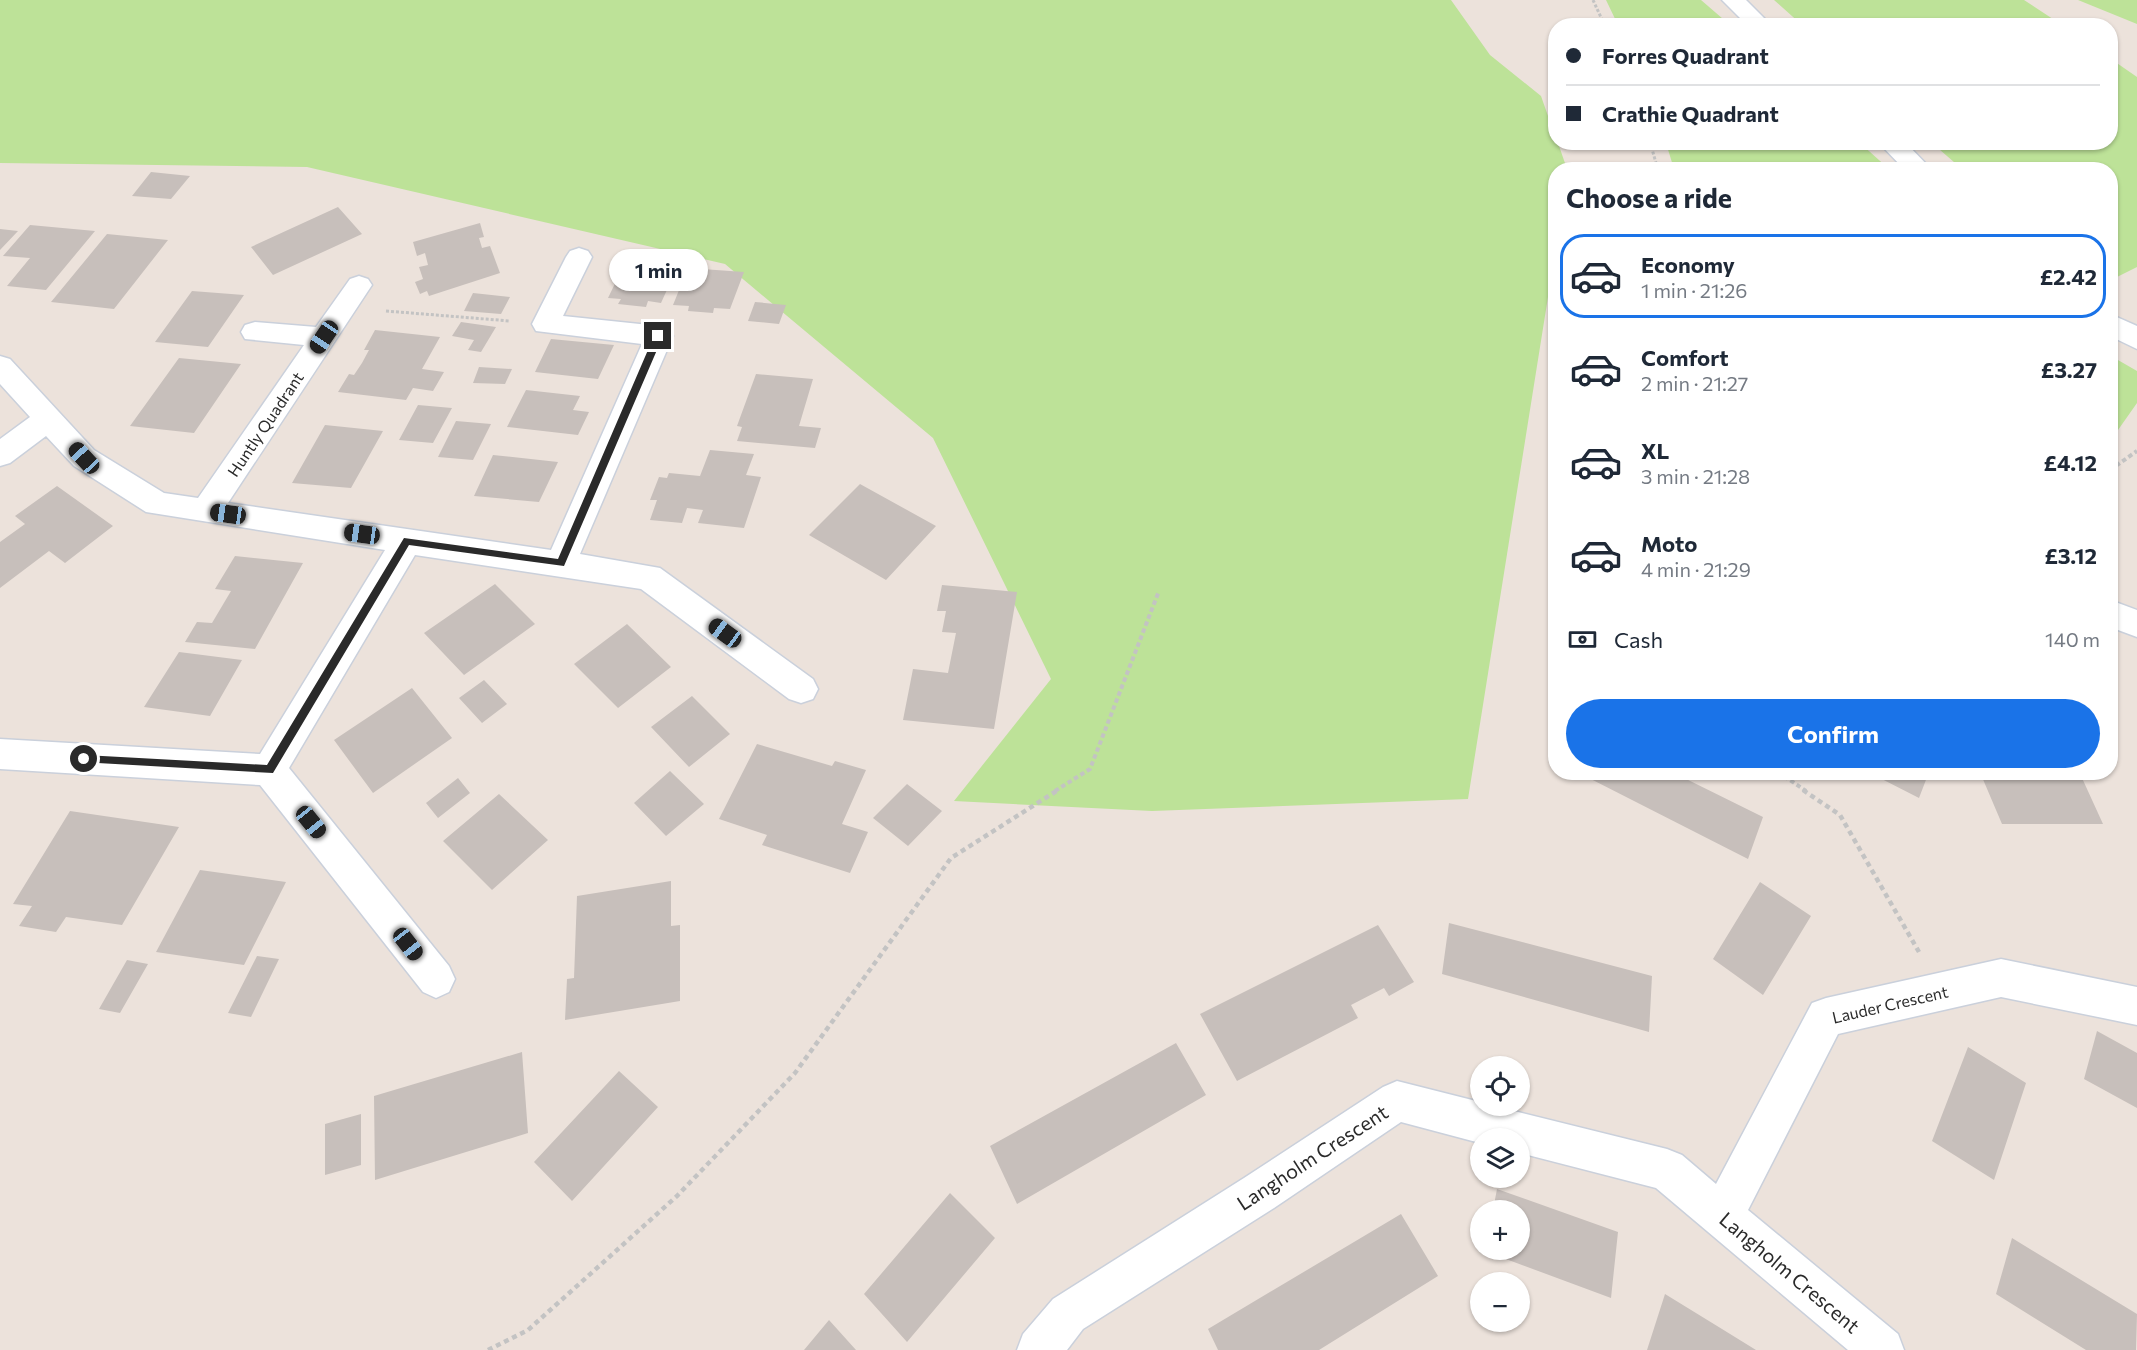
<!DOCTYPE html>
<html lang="en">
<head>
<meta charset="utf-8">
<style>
	:root { --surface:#fff; --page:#f6f6f7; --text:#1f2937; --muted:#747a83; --line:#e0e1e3; --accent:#1a73e8 }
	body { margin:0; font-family:Commissioner,sans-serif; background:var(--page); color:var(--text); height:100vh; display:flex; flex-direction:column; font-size:22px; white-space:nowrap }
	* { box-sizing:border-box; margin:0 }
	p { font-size:20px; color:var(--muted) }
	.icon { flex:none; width:33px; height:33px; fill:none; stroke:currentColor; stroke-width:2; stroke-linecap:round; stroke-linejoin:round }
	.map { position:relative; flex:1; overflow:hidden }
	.details { position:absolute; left:1548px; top:162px; width:570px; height:618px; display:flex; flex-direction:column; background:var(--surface); border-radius:24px; box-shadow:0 2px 4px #0004 }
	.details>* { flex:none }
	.hud { position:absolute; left:1548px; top:18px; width:570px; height:132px; border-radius:24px; box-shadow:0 2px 4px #0004; display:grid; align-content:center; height:132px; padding:0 18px; background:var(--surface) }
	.controls { position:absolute; left:1470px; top:1056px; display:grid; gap:12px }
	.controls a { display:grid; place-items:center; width:60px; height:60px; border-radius:50%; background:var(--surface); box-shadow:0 2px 4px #0004; font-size:30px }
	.end { position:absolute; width:27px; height:27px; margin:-14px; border:8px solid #2a2a2a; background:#fff; box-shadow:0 0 0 3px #fff }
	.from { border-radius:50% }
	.bubble { position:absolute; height:42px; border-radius:21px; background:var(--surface); box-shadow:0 2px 4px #0004; font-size:20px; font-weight:700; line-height:42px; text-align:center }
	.car { position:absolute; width:18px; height:36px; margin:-18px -9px; border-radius:8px; box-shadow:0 0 4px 2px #0007; background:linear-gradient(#222 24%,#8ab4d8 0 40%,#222 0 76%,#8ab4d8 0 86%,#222 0) }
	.hud b { display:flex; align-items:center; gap:21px; height:57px; font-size:22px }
	.hud b+b { border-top:2px solid var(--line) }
	.hud i { width:15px; height:15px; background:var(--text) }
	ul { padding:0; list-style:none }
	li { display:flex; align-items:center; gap:18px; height:84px; margin:0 12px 9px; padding:0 6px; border:3px solid transparent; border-radius:24px }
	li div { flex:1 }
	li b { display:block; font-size:22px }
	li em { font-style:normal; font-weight:700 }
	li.current { border-color:var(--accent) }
	li>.icon { width:54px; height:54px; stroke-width:1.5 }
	h2 { padding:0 18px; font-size:27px; line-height:72px }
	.pay { display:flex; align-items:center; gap:15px; height:66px; padding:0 18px; font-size:22px }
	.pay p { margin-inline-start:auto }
	.action { display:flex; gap:12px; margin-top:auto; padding:12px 18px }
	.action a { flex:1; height:69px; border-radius:36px; background:var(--accent); color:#fff; font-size:24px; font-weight:700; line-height:69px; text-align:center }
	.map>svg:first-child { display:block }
</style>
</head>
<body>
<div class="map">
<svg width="2137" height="1350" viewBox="0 0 2137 1350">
	<rect width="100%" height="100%" fill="#ece2db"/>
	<path fill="#bde298" d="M0 0H1451L1490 55 1541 96 1555 136 1556 142 1558 143 1567 169 1556 170 1555 253 1468 799 1152 811 954 801 1051 679 933 438 725 264 307 167 0 163Z
		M1606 0H1701L1730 25H1618Z
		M1774 0H2024L2062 25H1802Z
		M2078 0H2137V24Z
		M2111 59 2137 77V267L2111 280 2110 170 1962 169 1932 143 2110 142Z
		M1666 143H1860L1889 169H1674Z
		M2111 356 2137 371V403L2118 430 2111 435Z"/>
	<path fill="#c7bfbb" d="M151 172 190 176 171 199 132 196Z
		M338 207 362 234 273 275 251 247Z
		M480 223 484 237 479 238 482 248 490 246 500 273 429 296 427 291 420 294 415 282 423 279 419 267 428 265 425 253 417 256 413 242Z
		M30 225 95 231 46 290 7 286 30 258 3 256Z
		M0 229 18 231 0 250Z
		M107 234 168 240 114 309 51 302Z
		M624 265 676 270 661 303 648 301 646 307 618 304 621 299 608 298Z
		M688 268 744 272 730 309 714 308 713 313 688 311 689 306 673 305Z
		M192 291 244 295 208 347 155 342Z
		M473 293 510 297 501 314 464 311Z
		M755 302 786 305 779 324 748 321Z
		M461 322 496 327 481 352 468 350 474 340 452 336Z
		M375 330 440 337 422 369 444 372 433 391 413 388 406 400 338 392 349 374 354 375 362 363 369 350H364Z
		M551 339 614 345 598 379 535 372Z
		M179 358 241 364 194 433 130 426Z
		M479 367 512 369 505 384 473 383Z
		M756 374 813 379 799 426 821 428 815 448 737 441 742 427 737 426Z
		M526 390 580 396 573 410 589 412 578 435 507 427Z
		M418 405 452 408 433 443 399 440Z
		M456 421 491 424 473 460 438 457Z
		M325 425 383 431 351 488 292 483Z
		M710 450 754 454 746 475 761 477 744 528 698 523 703 510 687 508 682 523 650 520 657 500H650L659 477 667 478 669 473 700 476Z
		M493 455 558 462 539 502 474 496Z
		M860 484 936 526 886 580 809 535Z
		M57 486 113 526 65 563 49 551 0 588V542L25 524 15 516Z
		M235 556 303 563 255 649 185 642 197 622 212 623 231 591 215 589Z
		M495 584 535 624 464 675 424 633Z
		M942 585 1017 592 994 729 903 720 913 669 948 673 956 633 942 632 946 611H937Z
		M627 624 671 667 618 708 574 664Z
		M179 652 242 660 210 716 144 707Z
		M484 680 507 704 482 723 459 698Z
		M412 688 452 738 373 793 334 740Z
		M692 696 730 734 689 767 651 727Z
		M757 744 832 766 835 761 866 770 842 824 868 832 850 873 762 845 767 835 719 819Z
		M670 771 704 804 666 836 634 803Z
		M1577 772H1672L1763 817 1748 859Z
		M1868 772H1929L1919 798Z
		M1982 777 2082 778 2103 824H2002Z
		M458 778 470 793 438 818 426 803Z
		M907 784 942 811 908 846 873 818Z
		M499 794 548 840 492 890 443 841Z
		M70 811 179 827 122 925 66 917 56 932 19 926 32 906 13 904Z
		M200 870 286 882 244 965 156 952Z
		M671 881V926L680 925V1001L565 1020 567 979 574 978 577 896Z
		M1760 882 1811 916 1763 995 1713 959Z
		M1449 923 1652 976 1649 1032 1442 974Z
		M1378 925 1414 982 1389 996 1384 988 1351 1005 1358 1018 1237 1081 1200 1014Z
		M257 956 279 959 251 1017 228 1013Z
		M127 960 148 964 120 1013 99 1009Z
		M2097 1031 2137 1053V1108L2084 1079Z
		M1176 1043 1206 1095 1017 1204 990 1146Z
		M1968 1047 2026 1083 1994 1180 1932 1141Z
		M522 1052 528 1133 375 1180 374 1096Z
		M619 1071 658 1107 572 1201 534 1162Z
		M361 1114V1165L325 1175V1124Z
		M1497 1189 1618 1232 1611 1298 1487 1252V1250H1520V1210H1493Z
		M950 1193 995 1238 907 1342 864 1294Z
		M1401 1214 1438 1276 1319 1350H1218L1208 1329Z
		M2012 1238 2137 1314 2136 1350H2086L1996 1294Z
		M1665 1294 1722 1329 1756 1350H1647Z
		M829 1320 856 1350H804Z"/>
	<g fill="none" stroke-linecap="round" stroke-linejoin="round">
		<defs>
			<path id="minor" d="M579 248 588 251 592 257 563 316 659 326 669 329 673 336 580 554 660 568 813 679 818 689 813 699 801 703 789 699 641 589 415 555 289 768 449 966 455 979 449 992 436 998 423 992 260 785 0 769V739L260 754 385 550 146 512 74 466 46 436 10 463 0 466V439L30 417 0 384V356L10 359 94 450 164 493 198 498 304 345 245 339 241 332 245 325 255 322 316 327 350 279 359 276 368 279 372 285 368 291 228 503 551 550 642 344 536 331 532 324 566 257 570 251Z
				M2110 600 2137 610V637L2110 627Z
				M2001 959 2137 987V1025L2001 997 1838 1034 1748 1210 1898 1334 1904 1350H1848L1656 1188 1520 1153V1138H1480V1143L1401 1122 1274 1208 1083 1329 1067 1350H1017L1023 1334 1053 1299 1244 1178 1383 1087 1397 1081 1480 1102V1106H1494L1667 1149 1682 1155 1716 1184 1812 1003 1826 998Z"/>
			<path id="tertiary" d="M1722 0H1746L1772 26H1748Z
				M1878 142H1905L1932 170H1905Z
				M2110 314 2137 326V349L2110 336Z"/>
		</defs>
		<use href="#minor" stroke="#cad0db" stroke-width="3"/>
		<use href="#tertiary" stroke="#cad0db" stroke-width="3"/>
		<path stroke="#c3c3c3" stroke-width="3" stroke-dasharray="3 2" stroke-linecap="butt" d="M1593 0 1605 26
			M1650 142 1658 170
			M386 311 510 321"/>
		<path stroke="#c3c3c3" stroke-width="4" stroke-dasharray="4.5 3" stroke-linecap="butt" d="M2110 470 2137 451
			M1778 772 1806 791
			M1055 791 1090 769 1159 591"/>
		<path stroke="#c3c3c3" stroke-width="4.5" stroke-dasharray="5 4" stroke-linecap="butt" d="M1803 790 1840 815 1919 952
			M488 1350 528 1330 677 1196 795 1073 951 858 1058 790"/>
		<use href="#minor" fill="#fff" fill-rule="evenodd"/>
		<use href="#tertiary" fill="#fff" fill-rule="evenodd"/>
	</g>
	<path fill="#2a2a2a" d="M658 333 663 336 564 566 409 545 273 773 80 762V756L84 755 267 765 404 538 558 559 654 336Z"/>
	<g text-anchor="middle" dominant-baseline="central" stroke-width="5" stroke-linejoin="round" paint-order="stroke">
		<g font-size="16" fill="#2a2a2a" stroke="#fff">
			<text transform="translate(265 424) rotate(-56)">Huntly Quadrant</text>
			<text transform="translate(1890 1004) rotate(-13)">Lauder Crescent</text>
		</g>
		<g font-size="20" fill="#2a2a2a" stroke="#fff">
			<text transform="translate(1312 1157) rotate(-33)">Langholm Crescent</text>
			<text transform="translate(1790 1272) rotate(40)">Langholm Crescent</text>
		</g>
	</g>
</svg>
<div class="controls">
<a><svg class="icon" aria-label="locate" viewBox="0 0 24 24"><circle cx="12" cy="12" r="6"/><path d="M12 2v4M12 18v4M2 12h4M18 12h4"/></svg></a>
<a><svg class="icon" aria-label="layers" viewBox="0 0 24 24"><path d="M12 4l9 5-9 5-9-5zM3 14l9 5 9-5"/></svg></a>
<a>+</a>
<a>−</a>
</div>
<i class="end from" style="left:84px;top:759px"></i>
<i class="end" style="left:658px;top:336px"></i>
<div class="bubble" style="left:609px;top:249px;width:99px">1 min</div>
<i class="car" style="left:324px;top:337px;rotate:214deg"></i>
<i class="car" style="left:84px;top:458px;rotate:317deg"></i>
<i class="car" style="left:228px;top:514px;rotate:278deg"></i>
<i class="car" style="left:362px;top:534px;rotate:278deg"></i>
<i class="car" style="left:725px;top:633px;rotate:306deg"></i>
<i class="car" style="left:311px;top:822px;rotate:141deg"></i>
<i class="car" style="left:408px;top:944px;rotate:142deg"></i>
<div class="hud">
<b><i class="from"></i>Forres Quadrant</b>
<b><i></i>Crathie Quadrant</b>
</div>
<section class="details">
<h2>Choose a ride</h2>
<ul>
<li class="current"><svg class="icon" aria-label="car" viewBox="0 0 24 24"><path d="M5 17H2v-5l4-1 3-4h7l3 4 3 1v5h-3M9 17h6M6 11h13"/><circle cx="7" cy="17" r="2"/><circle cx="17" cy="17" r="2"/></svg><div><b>Economy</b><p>1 min · 21:26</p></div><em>£2.42</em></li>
<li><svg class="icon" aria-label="car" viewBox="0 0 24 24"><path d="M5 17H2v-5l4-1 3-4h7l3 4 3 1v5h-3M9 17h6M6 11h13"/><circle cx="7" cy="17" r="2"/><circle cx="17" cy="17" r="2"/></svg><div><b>Comfort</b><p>2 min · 21:27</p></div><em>£3.27</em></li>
<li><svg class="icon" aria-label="car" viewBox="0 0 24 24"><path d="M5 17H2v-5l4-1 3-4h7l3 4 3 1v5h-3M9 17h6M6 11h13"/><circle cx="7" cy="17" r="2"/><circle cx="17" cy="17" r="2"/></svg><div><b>XL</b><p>3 min · 21:28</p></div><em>£4.12</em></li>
<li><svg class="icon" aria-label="car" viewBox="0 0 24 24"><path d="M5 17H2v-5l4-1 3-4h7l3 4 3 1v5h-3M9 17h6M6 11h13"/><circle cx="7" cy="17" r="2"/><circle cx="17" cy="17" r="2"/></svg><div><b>Moto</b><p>4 min · 21:29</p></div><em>£3.12</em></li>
</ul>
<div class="pay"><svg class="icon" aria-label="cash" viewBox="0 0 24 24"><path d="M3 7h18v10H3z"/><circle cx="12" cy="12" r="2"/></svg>Cash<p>140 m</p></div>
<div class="action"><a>Confirm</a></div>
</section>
</div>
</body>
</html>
